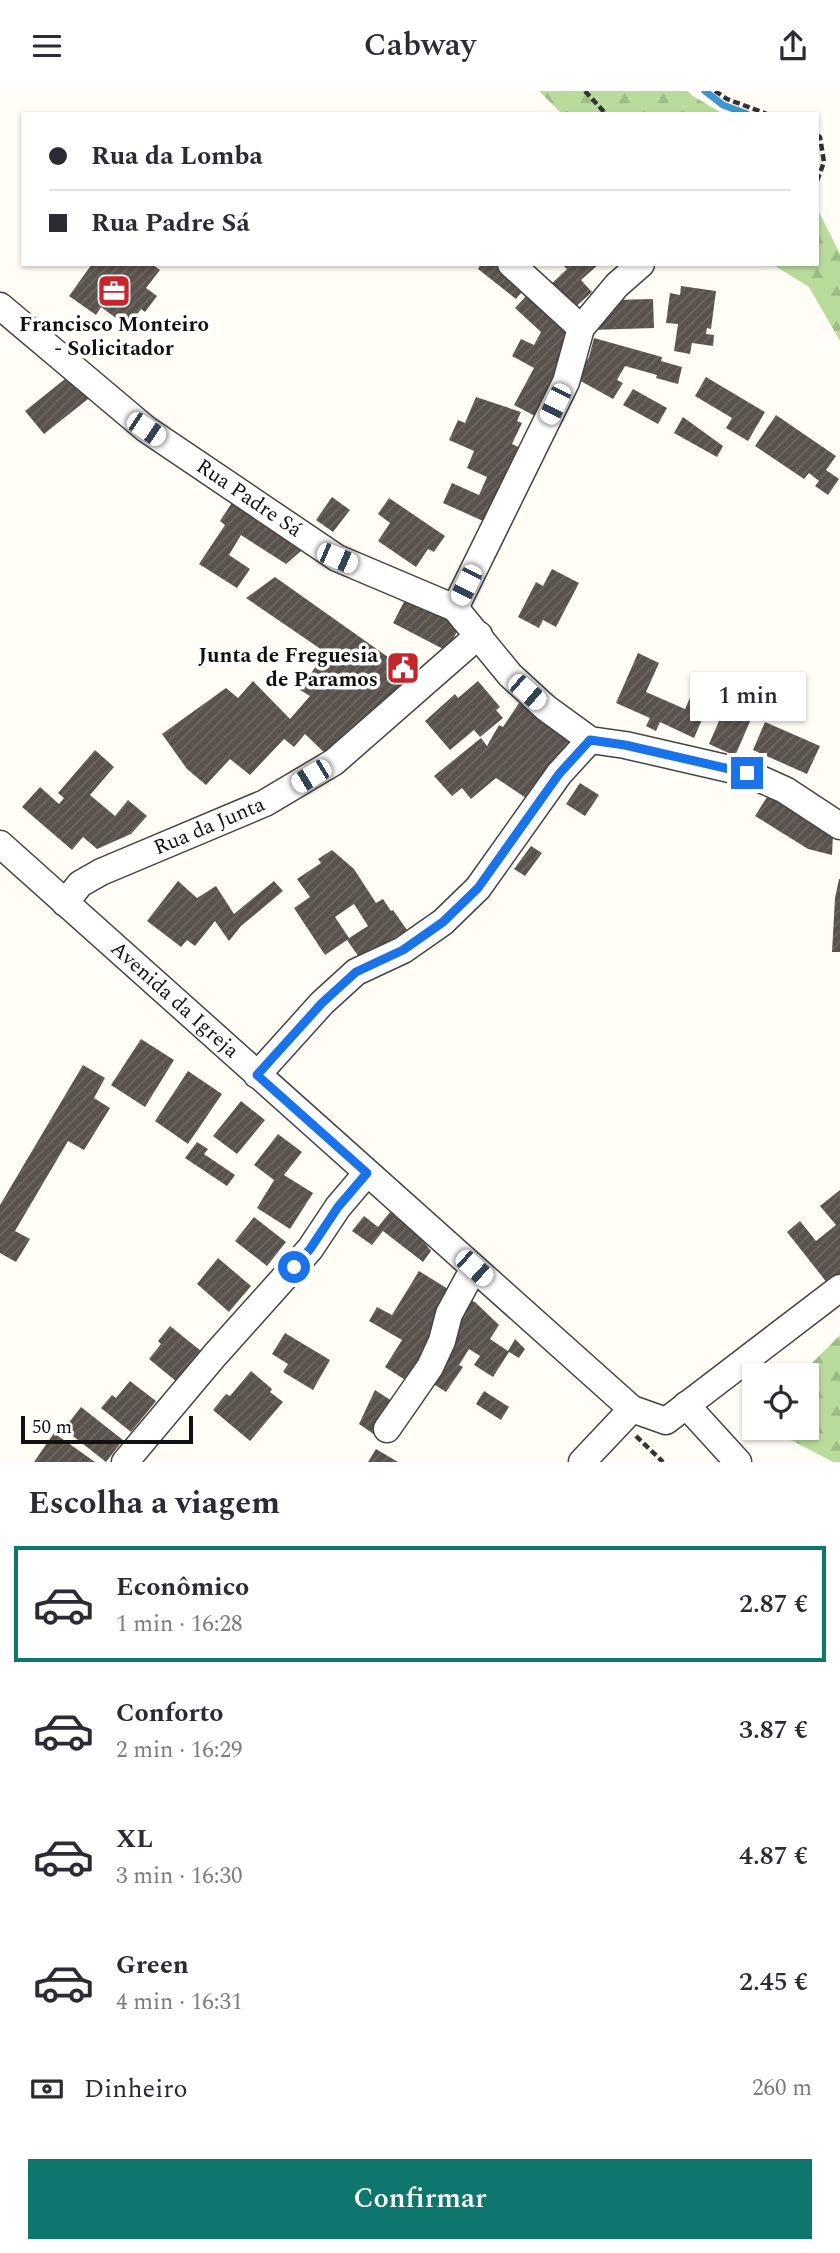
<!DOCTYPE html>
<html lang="pt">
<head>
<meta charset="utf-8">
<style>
	:root { --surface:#fff; --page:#f2f2f3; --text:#2b2b33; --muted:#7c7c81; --line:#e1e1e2; --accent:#0f766e }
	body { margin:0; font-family:Spectral,serif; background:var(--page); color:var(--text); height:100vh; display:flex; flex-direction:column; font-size:26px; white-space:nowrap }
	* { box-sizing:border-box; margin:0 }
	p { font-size:23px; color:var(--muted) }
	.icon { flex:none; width:38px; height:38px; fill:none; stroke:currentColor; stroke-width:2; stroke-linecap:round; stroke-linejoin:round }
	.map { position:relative; height:1371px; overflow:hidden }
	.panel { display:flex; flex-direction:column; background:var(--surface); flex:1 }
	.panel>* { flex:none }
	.hud { position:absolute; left:21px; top:21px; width:798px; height:154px; border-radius:0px; box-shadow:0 2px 5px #0004; display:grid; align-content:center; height:154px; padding:0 28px; background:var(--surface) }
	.tools { position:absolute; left:742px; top:1272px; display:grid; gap:14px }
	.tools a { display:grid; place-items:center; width:77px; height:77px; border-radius:0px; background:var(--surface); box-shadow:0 2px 5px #0004; font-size:35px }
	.scale { position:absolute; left:21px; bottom:18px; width:172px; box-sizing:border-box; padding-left:7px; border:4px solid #111; border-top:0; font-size:19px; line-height:24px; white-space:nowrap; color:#111; -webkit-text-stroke:5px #fff; paint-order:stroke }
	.end { position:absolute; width:32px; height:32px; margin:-16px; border:9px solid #1a73e8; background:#fff; box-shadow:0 0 0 4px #fff }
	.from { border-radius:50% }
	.bubble { position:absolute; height:49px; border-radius:0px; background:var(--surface); box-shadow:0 2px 5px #0004; font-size:23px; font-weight:600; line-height:49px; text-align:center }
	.car { position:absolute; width:21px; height:42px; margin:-21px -10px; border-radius:9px; box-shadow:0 0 5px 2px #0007; background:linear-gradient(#fff 24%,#345 0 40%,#fff 0 76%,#345 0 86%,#fff 0) }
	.hud b { display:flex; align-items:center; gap:24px; height:66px; font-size:26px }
	.hud b+b { border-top:2px solid var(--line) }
	.hud i { width:18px; height:18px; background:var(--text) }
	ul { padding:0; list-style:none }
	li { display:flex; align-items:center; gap:21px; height:116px; margin:0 14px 10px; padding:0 14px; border:4px solid transparent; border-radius:0px }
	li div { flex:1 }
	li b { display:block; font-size:26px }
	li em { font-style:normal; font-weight:600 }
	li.on { border-color:var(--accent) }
	li>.icon { width:63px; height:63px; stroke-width:1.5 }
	h2 { padding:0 28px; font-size:32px; line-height:84px }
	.pay { display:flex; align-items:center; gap:18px; height:77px; padding:0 28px; font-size:26px }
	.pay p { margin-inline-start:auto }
	.cta { display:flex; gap:14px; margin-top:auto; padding:14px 28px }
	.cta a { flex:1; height:80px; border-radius:0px; background:var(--accent); color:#fff; font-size:28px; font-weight:600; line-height:80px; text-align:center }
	header { display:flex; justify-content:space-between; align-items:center; height:91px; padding:0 28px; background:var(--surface); font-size:32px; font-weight:600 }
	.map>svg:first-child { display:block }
</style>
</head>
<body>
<header><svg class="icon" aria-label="menu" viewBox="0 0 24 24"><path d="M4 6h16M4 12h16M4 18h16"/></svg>Cabway<svg class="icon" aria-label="share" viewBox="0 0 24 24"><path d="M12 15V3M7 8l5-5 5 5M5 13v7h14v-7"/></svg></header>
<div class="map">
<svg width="840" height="1371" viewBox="0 0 840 1371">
	<defs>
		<pattern id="forest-firs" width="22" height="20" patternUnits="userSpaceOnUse" patternTransform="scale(1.75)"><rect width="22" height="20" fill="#b9dc9c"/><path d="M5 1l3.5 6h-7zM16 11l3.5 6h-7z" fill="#9ebc85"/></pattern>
		<pattern id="building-hatch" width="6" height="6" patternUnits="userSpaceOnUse" patternTransform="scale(1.75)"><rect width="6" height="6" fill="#5a524d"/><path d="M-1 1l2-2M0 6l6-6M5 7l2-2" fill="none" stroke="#6d6662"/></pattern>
	</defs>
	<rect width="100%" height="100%" fill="#fffdf5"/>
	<path fill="url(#forest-firs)" d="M539 0H688L693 5 723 23H562Z
		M817 117 840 163V250L809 196 772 173H817Z
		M840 1244V1371H833L768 1337H807V1284H800Z"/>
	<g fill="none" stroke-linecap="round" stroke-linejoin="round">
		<path stroke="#3f96cf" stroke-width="7" d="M705 0 723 14 747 23"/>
	</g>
	<path fill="url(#building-hatch)" fill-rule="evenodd" d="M92 173H152L160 179 146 197 157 205 145 221 141 218 128 236 101 216 96 224 69 205Z
		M481 173H497L526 196 516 208 478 178Z
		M562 173H599L581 189 592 201 571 220 549 195 567 178Z
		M681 195 716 200 711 238 707 237 706 243 714 244 713 255 692 252 690 263 674 260 678 233 666 232 670 202 680 204Z
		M530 201 572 236 565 271 535 325 514 314 534 277 512 265 521 248 534 254 541 241 515 217Z
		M653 208 654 237 591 239 613 209Z
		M594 247 662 266 661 270 682 276 678 293 656 287 657 284 625 275 617 289 623 292 613 308 577 288 589 266Z
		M70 284 93 304 44 343 25 320Z
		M706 286 765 321 748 350 726 337 732 327 695 305Z
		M633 298 667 317 658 333 623 314Z
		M476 306 521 321 517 330 522 332 512 353 525 359 492 434 443 412 452 392 479 404 487 386 467 377 474 360 449 349 458 329 465 332Z
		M776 324 836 365 826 379 839 388 828 404 815 395 819 390 809 382 804 388 755 355Z
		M683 326 723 355 717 366 674 342Z
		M332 406 350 419 333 441 316 429Z
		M235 407 308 454 286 473 241 444 229 464 250 478 237 497 199 473 225 434 220 430Z
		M389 407 445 445 434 461 428 458 416 476 378 450 390 432 378 423Z
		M552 478 579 492 556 536 543 529 539 537 518 526 536 491 543 495Z
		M275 486 388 566 393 562 418 588 330 667 305 643 294 656 284 648 250 684 230 668 206 694 187 678 162 643 226 597 238 607 253 590 290 628 310 605 300 599 325 561 246 507Z
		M407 505 461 533 447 560 393 532Z
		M638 562 659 572 646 601 685 618 698 589 716 597 694 647 660 631 656 640 646 635 650 627 616 612Z
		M478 590 500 616 496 619 503 627 480 646 474 639 450 659 425 630 455 603 458 607Z
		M732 600 758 612 735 665 709 653Z
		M519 612 580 654 535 713 496 687 471 708 462 697 452 705 434 685 481 647 487 655 499 634 503 636Z
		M765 631 820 655 807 683 753 659Z
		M95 659 114 676 90 704 115 725 128 709 147 725 131 743 97 758 83 746 72 759 22 716 40 696 59 713 64 707 58 702Z
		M580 692 599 704 585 725 566 713Z
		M769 703 833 743 832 764 808 758 755 725Z
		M531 755 542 762 525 785 514 778Z
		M332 759 354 778 376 812 383 808 391 820 393 819 407 839 361 869 347 849 325 864 294 817 310 806 297 788 321 772 318 768ZM354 813 368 835 349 847 335 826Z
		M839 788H840V861H832L835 807Z
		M178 790 197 807 216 795 234 823 274 790 283 800 241 835 229 850 215 830 195 855 187 849 181 856 147 830Z
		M141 948 174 969 145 1016 111 994Z
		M83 974 105 987 94 1007 110 1017 84 1059 68 1050 15 1140 30 1148 16 1171 0 1162V1114Z
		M188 980 222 1003 188 1053 155 1030Z
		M241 1010 265 1029 237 1063 213 1045Z
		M278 1043 302 1061 284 1084 313 1102 290 1138 257 1117 274 1089 254 1074Z
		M197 1051 208 1058 204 1063 235 1084 227 1095 185 1067Z
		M840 1099V1183L828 1193 787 1141 800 1130 816 1150 836 1134 820 1115Z
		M390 1121 417 1142 431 1160 423 1171 383 1140 372 1154 352 1140 364 1125 378 1136Z
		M254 1126 286 1151 267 1175 235 1150Z
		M218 1167 251 1195 229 1221 197 1193Z
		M419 1180 456 1203 429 1245 437 1250 413 1294 385 1276 402 1249 369 1230 377 1216 392 1224Z
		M469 1209 475 1211 499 1234 490 1248 508 1260 515 1248 525 1258 519 1267 509 1261 493 1286 474 1274 480 1265 469 1258 459 1274 463 1276 446 1301 427 1289Z
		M170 1235 201 1260 177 1291 149 1268 161 1253 158 1250Z
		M285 1242 330 1269 313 1299 283 1281 288 1273 272 1263Z
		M251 1280 272 1298 270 1301 283 1311 250 1350 213 1319 226 1303 230 1305Z
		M130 1290 156 1310 131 1341 101 1317 112 1304 116 1307Z
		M375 1299 395 1312 375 1344 359 1333Z
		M484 1300 509 1316 501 1329 476 1313Z
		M81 1316 123 1349 106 1371 64 1338Z
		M54 1342 95 1371H34Z
		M376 1358 398 1371H368Z"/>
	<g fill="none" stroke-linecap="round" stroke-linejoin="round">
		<defs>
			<g id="minor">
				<path d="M511 173 581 237"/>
				<path id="s1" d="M0 215 146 338 337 467 455 517 510 584 546 617 590 649 625 654 747 682 785 699 840 735"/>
				<path d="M455 517 566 291 581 237 617 194 641 173"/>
				<path id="s2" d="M0 753 632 1318 666 1330 840 1197"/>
				<path id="s3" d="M65 812 80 793 101 781 265 712 334 671 479 544"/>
				<path d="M257 984 322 912 356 881 403 859 443 831 478 797 559 683 590 649"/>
				<path d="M686 1314 738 1371"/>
				<path d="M387 1338 430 1276 442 1250 449 1223 474 1177"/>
				<path d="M125 1371 215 1264 310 1158 338 1116 367 1082"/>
				<path d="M582 1371 632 1318"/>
			</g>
		</defs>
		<use href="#minor" stroke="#444" stroke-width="29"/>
		<path stroke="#333" stroke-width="4.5" stroke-dasharray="7 3.5" stroke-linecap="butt" d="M585 0 606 23
			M715 0 727 8 767 23
			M817 44 820 46 824 71 817 90
			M636 1345 663 1371"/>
		<use href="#minor" stroke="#fff" stroke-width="26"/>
	</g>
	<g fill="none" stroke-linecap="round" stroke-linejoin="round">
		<path stroke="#1a73e8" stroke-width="9" d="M294 1176 310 1158 338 1116 367 1082 257 984 322 912 356 881 403 859 443 831 478 797 559 683 590 649 625 654 747 682"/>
	</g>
	<defs>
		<symbol id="office-square" viewBox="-11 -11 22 22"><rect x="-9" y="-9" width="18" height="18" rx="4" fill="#c4262e" stroke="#fff"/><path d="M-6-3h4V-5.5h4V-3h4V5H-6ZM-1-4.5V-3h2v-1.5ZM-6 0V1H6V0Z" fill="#fff"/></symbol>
		<symbol id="civic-square" viewBox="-11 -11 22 22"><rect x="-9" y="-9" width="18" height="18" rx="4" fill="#c4262e" stroke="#fff"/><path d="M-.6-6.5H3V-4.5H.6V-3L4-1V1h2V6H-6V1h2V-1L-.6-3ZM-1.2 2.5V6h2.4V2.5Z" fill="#fff"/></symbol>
	</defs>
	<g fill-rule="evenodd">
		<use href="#office-square" x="95" y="181" width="38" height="38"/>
		<use href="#civic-square" x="384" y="558" width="38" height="38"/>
	</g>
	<g text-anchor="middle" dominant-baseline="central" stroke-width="7" stroke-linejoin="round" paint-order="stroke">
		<g font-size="21" font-weight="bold" fill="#111" stroke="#fff">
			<text x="114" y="234">Francisco Monteiro<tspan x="114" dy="24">- Solicitador</tspan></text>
			<text x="378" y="565" text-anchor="end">Junta de Freguesia<tspan x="378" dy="24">de Paramos</tspan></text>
		</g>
		<g font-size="21" fill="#111" stroke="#fff">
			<text stroke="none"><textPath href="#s1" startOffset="315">Rua Padre Sá</textPath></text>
			<text stroke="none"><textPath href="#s3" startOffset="166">Rua da Junta</textPath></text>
			<text stroke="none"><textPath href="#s2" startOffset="234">Avenida da Igreja</textPath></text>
		</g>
	</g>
</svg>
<div class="tools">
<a><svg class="icon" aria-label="locate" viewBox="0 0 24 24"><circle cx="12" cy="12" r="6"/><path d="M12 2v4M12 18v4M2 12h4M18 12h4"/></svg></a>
</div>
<div class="scale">50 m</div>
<i class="end from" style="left:294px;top:1176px"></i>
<i class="end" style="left:747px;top:682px"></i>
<div class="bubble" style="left:690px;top:581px;width:116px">1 min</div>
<i class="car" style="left:555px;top:313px;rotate:206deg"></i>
<i class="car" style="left:146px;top:338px;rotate:124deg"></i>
<i class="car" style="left:337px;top:467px;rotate:113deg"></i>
<i class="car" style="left:466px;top:494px;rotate:206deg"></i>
<i class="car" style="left:527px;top:601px;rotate:131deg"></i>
<i class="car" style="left:311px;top:685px;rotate:239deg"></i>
<i class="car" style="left:474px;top:1177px;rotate:132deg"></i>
<div class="hud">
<b><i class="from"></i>Rua da Lomba</b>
<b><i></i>Rua Padre Sá</b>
</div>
</div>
<section class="panel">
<h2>Escolha a viagem</h2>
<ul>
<li class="on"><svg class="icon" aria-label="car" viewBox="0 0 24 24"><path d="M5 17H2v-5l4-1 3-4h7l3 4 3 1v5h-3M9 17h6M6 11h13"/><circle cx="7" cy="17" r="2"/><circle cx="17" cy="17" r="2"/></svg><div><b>Econômico</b><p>1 min · 16:28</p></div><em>2.87 €</em></li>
<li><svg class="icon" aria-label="car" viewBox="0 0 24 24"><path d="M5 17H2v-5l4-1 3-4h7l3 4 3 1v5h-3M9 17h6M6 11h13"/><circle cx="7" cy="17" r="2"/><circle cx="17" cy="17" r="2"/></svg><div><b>Conforto</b><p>2 min · 16:29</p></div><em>3.87 €</em></li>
<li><svg class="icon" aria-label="car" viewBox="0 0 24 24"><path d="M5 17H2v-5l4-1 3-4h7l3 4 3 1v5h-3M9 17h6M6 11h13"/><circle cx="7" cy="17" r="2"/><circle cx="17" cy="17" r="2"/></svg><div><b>XL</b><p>3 min · 16:30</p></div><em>4.87 €</em></li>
<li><svg class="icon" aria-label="car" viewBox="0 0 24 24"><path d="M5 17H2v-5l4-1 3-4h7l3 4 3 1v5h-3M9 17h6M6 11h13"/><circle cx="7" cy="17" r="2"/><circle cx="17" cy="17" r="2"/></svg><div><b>Green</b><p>4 min · 16:31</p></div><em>2.45 €</em></li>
</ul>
<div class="pay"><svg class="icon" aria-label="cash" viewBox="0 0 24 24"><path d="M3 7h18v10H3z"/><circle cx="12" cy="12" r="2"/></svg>Dinheiro<p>260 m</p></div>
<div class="cta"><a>Confirmar</a></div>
</section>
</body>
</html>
